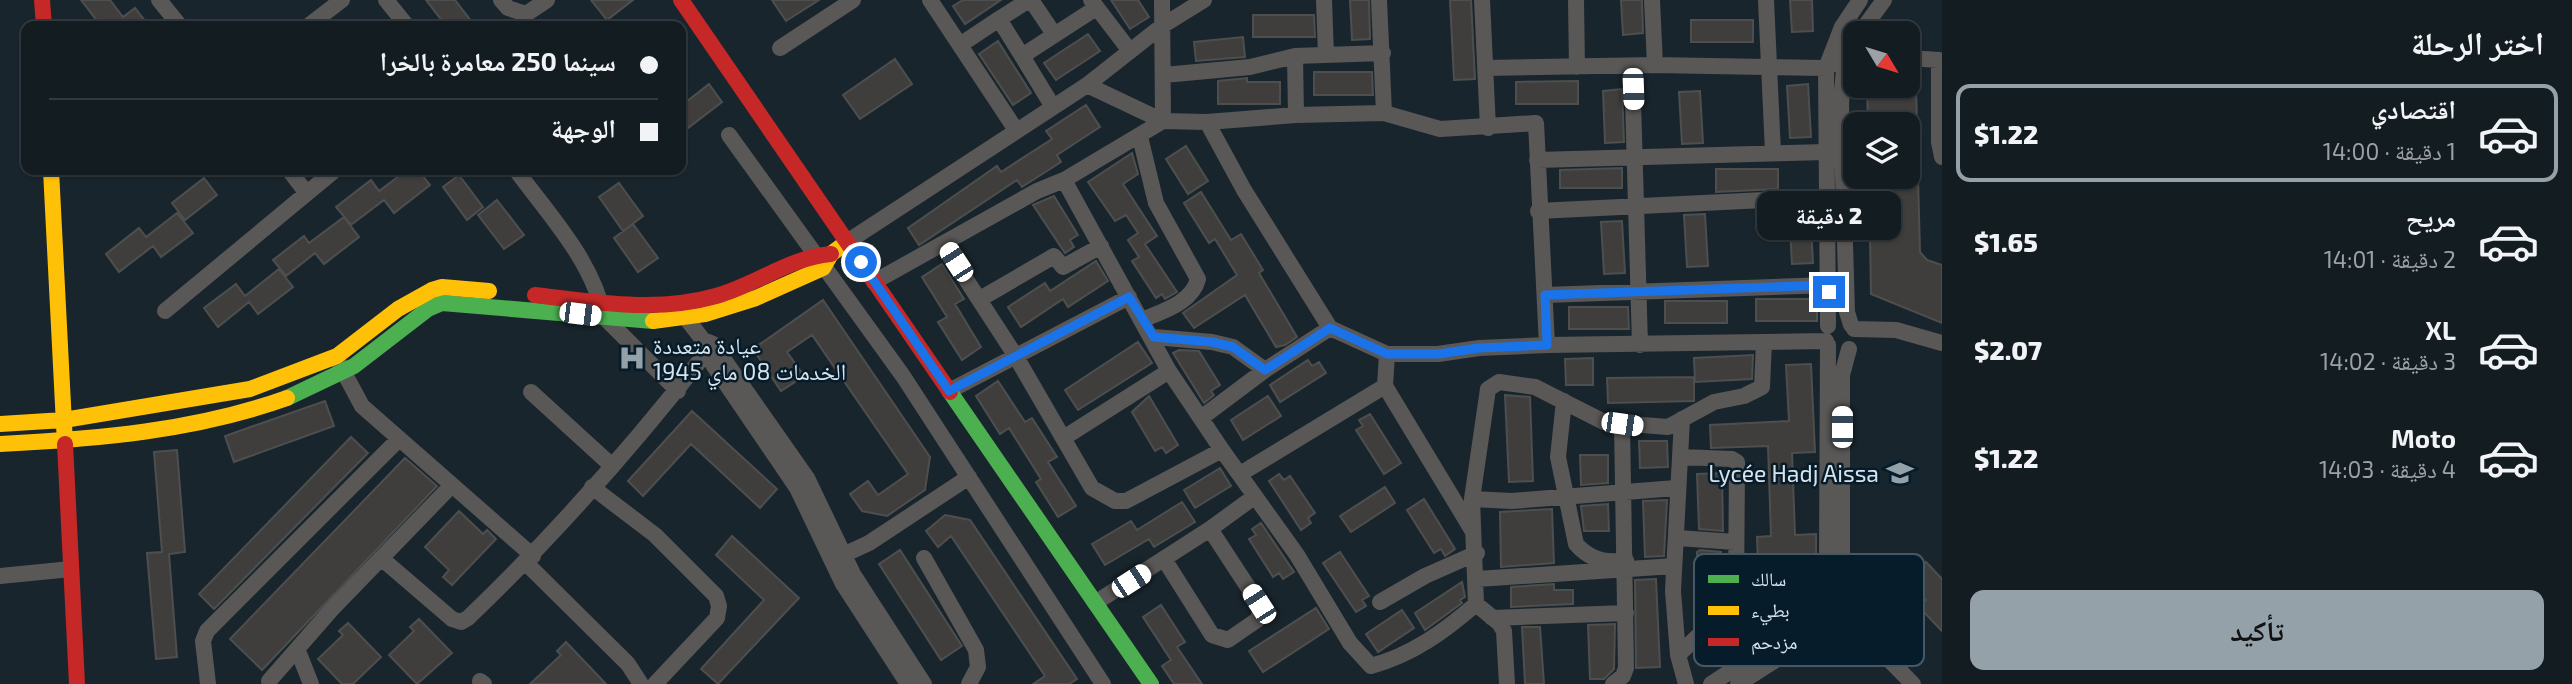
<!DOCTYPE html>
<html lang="ar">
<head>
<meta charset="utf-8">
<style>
	:root { --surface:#131c21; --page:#1c252a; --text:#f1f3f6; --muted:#9da1a5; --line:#323a3f; --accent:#94a1a9 }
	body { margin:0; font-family:"Exo 2","Noto Naskh Arabic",sans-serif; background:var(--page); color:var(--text); direction:rtl; height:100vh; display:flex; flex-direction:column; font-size:26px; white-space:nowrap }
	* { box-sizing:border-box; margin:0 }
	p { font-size:23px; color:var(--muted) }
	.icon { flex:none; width:38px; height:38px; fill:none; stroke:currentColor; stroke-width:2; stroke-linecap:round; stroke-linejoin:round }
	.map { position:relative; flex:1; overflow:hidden; direction:ltr }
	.side { display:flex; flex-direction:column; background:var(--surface); width:630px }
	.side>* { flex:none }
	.banner { position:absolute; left:21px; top:21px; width:665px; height:154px; border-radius:14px; box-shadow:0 2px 5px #0004,0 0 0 2px var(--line); direction:rtl; display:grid; align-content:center; height:154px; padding:0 28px; background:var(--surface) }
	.needle { width:46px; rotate:128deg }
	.fabs { position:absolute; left:1843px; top:21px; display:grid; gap:14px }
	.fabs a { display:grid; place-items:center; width:77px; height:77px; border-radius:14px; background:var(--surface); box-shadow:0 2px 5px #0004,0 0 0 2px var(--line); font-size:35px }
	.end { position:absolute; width:32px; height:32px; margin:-16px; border:9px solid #1a73e8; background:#fff; box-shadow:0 0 0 4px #fff }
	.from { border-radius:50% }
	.bubble { position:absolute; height:49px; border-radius:14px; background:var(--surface); box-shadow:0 2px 5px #0004,0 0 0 2px var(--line); font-size:23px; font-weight:800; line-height:49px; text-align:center; direction:rtl }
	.car { position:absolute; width:21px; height:42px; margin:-21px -10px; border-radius:9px; box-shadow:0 0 5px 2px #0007; background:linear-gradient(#fff 24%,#345 0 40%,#fff 0 76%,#345 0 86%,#fff 0) }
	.banner b { display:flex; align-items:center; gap:24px; height:66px; font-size:26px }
	.banner b+b { border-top:2px solid var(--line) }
	.banner i { width:18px; height:18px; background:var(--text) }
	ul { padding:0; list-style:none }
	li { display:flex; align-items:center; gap:21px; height:98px; margin:0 14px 10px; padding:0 14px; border:4px solid transparent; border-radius:14px }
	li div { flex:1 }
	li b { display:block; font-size:26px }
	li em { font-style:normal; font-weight:800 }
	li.active { border-color:var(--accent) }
	li>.icon { width:63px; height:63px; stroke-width:1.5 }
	h2 { padding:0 28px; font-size:32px; line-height:84px }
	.button { display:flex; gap:14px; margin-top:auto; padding:14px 28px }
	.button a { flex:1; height:80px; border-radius:14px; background:var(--accent); color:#111; font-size:28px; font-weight:800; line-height:80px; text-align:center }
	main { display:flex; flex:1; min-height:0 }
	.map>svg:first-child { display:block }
</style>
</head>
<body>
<main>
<section class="side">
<h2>اختر الرحلة</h2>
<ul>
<li class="active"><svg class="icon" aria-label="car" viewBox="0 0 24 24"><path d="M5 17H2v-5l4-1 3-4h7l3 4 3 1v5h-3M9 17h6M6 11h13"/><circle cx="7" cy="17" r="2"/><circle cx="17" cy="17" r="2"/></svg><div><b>اقتصادي</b><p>1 دقيقة · 14:00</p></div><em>$1.22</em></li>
<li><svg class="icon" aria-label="car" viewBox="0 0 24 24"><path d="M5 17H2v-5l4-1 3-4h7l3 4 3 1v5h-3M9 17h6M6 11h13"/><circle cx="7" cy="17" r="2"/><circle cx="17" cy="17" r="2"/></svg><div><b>مريح</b><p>2 دقيقة · 14:01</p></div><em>$1.65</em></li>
<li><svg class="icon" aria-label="car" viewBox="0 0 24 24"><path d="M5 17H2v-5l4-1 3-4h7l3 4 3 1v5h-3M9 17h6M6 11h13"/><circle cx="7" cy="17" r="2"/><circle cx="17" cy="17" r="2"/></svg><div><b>XL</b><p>3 دقيقة · 14:02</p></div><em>$2.07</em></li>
<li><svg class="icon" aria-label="car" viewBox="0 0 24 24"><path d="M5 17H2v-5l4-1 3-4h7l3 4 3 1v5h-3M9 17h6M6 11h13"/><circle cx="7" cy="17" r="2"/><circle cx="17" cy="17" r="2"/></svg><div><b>Moto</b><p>4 دقيقة · 14:03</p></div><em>$1.22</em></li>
</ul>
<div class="button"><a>تأكيد</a></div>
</section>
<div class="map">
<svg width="1942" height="684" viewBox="0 0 1942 684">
	<rect width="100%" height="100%" fill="#19252c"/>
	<path fill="#3f3e3c" stroke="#4d4f4f" stroke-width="2" d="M81 0H110L123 17 135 8 149 26H101Z
		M426 0H455L475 26H446Z
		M591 0H633L607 20Z
		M772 0H819L786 21Z
		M963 0H1001L965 24 953 6Z
		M1111 0H1138L1149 17 1130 29Z
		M1350 0H1369L1370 39 1352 40Z
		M1450 0H1471L1475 79 1454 80Z
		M1621 0H1642L1643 33 1623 35Z
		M1790 0H1812L1813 31 1792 32Z
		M1253 15H1314L1315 37H1253Z
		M1691 20H1753V42H1691Z
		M1088 34 1100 51 1056 80 1044 63Z
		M1243 37 1245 57 1196 61 1194 42Z
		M998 41 1031 93 1013 105 979 54Z
		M895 59 912 84 860 119 843 95Z
		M1314 72H1372L1373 95H1314Z
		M1247 78V82H1280V104H1218V81Z
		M1578 81V104H1516V82Z
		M709 84 722 102 688 128 681 118V106Z
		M1808 84 1811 137 1790 138 1787 86Z
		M1867 86H1916L1917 124H1868Z
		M1622 89 1624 142 1605 143 1603 91Z
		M1700 91 1703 143 1682 144 1679 92Z
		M1086 105 1100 127 1057 155 1061 162 1022 187 1017 180 919 245 908 228 997 166 1001 172 1052 139 1046 131Z
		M1186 146 1208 181 1188 194 1166 159Z
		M1132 153 1138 174 1123 184 1157 236 1145 244 1177 292 1165 299 1162 294 1156 298 1132 261 1139 257 1128 240 1138 233 1126 215 1115 221 1088 182Z
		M1622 168V188H1560V170Z
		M1716 169H1778V189L1716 192Z
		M407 170H418L430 185 394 213 384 200 351 225 336 207 371 180 379 191Z
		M459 175 483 207 467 220 443 187Z
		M1869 177H1918L1920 252 1927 260 1942 265V323L1871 294Z
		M204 178 217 195 185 220 172 203Z
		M619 183 643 216 623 231 599 197Z
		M1201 192 1231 240 1241 234 1263 270 1259 273 1297 337 1285 345 1276 347 1245 295 1194 328 1183 313 1237 275 1215 239 1209 243 1184 203Z
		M1054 196 1078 235 1070 240 1074 247 1065 253 1033 205Z
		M497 200 524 235 504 249 478 215Z
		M1810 210 1813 263 1792 264 1789 212Z
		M177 213 193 233 161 257 153 246 119 272 106 254 139 228 146 237Z
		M1705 214 1708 266 1687 267 1684 215Z
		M344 217 359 237 324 264 315 253 286 276 273 260 304 236 309 243Z
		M1622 221 1625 273 1604 274 1601 222Z
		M633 224 658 258 638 272 614 238Z
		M1096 261 1108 281 1068 307 1063 299 1021 327 1008 307 1045 283 1050 291Z
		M942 264 964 299 955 304 981 347 962 360 938 322 947 317 922 277Z
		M279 269 293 287 258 314 249 302 218 327 204 308 236 284 245 296Z
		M1756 299H1817V321H1756Z
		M823 300 930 457 925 490 887 516 862 511 850 494 868 481 878 495 908 474 812 335 787 352 804 376 781 391 753 349Z
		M1665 301H1727V323H1665Z
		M1569 307H1628L1629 329H1569Z
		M1138 342 1152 363 1078 410 1065 390Z
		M1179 350 1199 351 1220 385 1211 391 1214 395 1204 403 1173 353Z
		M1753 355 1752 379 1695 382 1694 358Z
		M1593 358V385H1566L1565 359Z
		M1308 360 1312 366 1319 362 1326 373 1280 402 1270 385Z
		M1811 364 1815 452 1792 453 1795 535 1816 534V558L1758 561 1757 537 1771 536 1768 446 1711 448 1710 425 1789 421 1786 365Z
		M1694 377V401L1608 403 1607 378Z
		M998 381 1025 422 1032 418 1057 457 1048 462 1076 506 1058 517 1036 482 1041 479 1009 428 1000 434 976 396Z
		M1505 395 1530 397 1533 481 1509 482Z
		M1149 396 1178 445 1166 453 1162 447 1155 451 1132 412Z
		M1268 396 1281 416 1243 440 1231 420Z
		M325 401 334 426 234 462 225 436Z
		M692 411 777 489 760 508 691 444 643 496 628 481Z
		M1370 414 1401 463 1384 474 1356 430 1363 426 1359 420Z
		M351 437 368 453 214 609 199 594Z
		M1639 441H1667L1668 467 1640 468Z
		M177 450 185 552 169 554 177 657 156 659 147 553 162 552 154 452Z
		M1580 455H1608V483L1581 485Z
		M405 458 437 486 262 670 230 639Z
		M1220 468 1231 486 1195 508 1184 490Z
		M1722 473 1723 531 1699 529 1697 474Z
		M1279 474 1284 480 1290 476 1315 513 1308 518 1311 523 1301 530 1269 481Z
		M1385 487 1395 503 1351 532 1340 516Z
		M1424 499 1455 549 1445 556 1441 549 1434 553 1407 510Z
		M1667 500 1664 556 1645 557 1643 501Z
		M1182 502 1195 522 1154 547 1149 539 1105 565 1092 544 1131 521 1137 530Z
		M1608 504 1609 531H1584L1581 506Z
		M1552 509 1554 563 1501 567 1500 512Z
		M459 511 483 534 487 530 496 539 452 585 443 577 449 570 425 547Z
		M945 515 970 520 1077 679 1069 684H1033L1045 676 951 536 938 547 926 531Z
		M1261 523 1294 572 1283 579 1279 573 1273 577 1249 539 1256 535 1252 529Z
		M732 536 799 598 718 684 701 669 764 600 716 555Z
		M900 550 962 646 941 660 879 564Z
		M1700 550 1721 552 1722 599 1710 610H1698L1697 552Z
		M1340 552 1369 596 1362 600 1366 606 1356 612 1323 563Z
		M1926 562 1942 579V631L1919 607 1926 600 1907 581Z
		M1656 579 1660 667 1636 668 1635 580Z
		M1462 582 1465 597 1460 600 1462 603 1425 630 1415 613Z
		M1554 584V590H1573V604L1511 607V587Z
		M1161 605 1185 642 1177 647 1202 684H1174L1162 666 1171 660 1143 617Z
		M1316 608 1329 629 1263 672 1249 651Z
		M1402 610 1414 628 1378 652 1366 634Z
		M419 619 452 653 417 684 389 655 414 631 410 627Z
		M348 623 381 657 353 684H342L318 659 343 635 339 631Z
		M1615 624 1614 669 1604 679H1590L1588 625Z
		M1522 627H1540L1544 684H1525Z
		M566 642 606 684H530L561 655 557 651Z"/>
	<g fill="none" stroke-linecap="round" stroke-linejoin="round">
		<path stroke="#5a5857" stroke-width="16" d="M159 0 180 26
			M386 0 407 26
			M501 0 508 8 526 14 547 0
			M930 0 1016 130
			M1031 0 1054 34
			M1091 0 1130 51
			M1324 0 1326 55
			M1379 0 1384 113
			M1482 0 1488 128
			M1576 0 1577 67
			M1652 0 1655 65
			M1766 0 1773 153
			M999 19 1029 0
			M308 26 342 0
			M1860 33 1884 0
			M960 45 999 19 1022 56 1096 8
			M780 48 853 0
			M1022 56 1053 107
			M1295 56 1296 115
			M1908 58 1939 60V142L1942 157
			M1632 66 1640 345
			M1486 68 1655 65 1826 68 1848 55 1855 56
			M1164 75 1250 67 1295 56 1383 53
			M1087 85 1163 121 1207 122 1296 115 1384 113 1440 129 1536 123 1547 345
			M1207 122 1244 190 1330 328 1387 354H1438L1479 348 1547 345 1826 341
			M729 135 903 376 1103 684
			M1140 137 1156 203 1198 279C1192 303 1163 311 1142 320
			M1537 160 1827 152
			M289 170 305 191
			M516 170C549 215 593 261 604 317L678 391
			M1064 180 1169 371 1222 450 1297 555 1350 643 1371 666C1412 655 1445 631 1476 604
			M1538 211 1827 197
			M847 242 1087 85 1162 26 1204 0
			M943 244 1015 355 1092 488 1115 501H1126L1222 450
			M874 282 1037 191 1064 180 1163 121 1162 0
			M1545 295 1829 285
			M980 299 1054 256 1063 267 1101 246
			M165 311 335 170
			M686 318 703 340 713 344 807 478 853 574 924 684
			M1851 325 1847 312 1841 104 1844 69 1855 43
			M1828 326 1826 68 1842 27 1860 0
			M1854 329 1896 330 1942 343
			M1154 337 1212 342 1233 347 1265 370
			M704 345 714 366 797 488 843 584 908 684
			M1387 354 1385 386 1472 530
			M340 365 362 406 533 556
			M949 391 1129 297
			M531 392 611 465
			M1564 401 1558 457 1576 544C1589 559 1606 564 1626 560
			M1201 418 1265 370 1330 328
			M1682 419 1673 591 1678 655 1686 684
			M1065 437 1169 371
			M1240 474 1385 386
			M592 487 655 535 716 596 719 606 717 618 655 684
			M1472 499 1512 501 1676 488
			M1678 538 1735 542
			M843 555 869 543 969 477
			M381 558 452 619 461 622 468 618C556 534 638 440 713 344
			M924 558 976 650 978 667 969 684
			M1164 559 1212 635 1228 640 1257 620 1261 612 1259 604 1210 529
			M526 563 628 664 641 684
			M0 576 71 569
			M1477 579 1674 566
			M1380 602 1425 576 1477 553
			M1095 603 1210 529 1254 497
			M1834 604 1913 684
			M1492 618 1626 613
			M298 651 311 684
			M1678 655 1736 600 1737 462 1732 459 1681 457
			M269 681 332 609 452 485
			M480 681 484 684
			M208 684 203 641 207 631 399 439
			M1507 684 1504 631 1499 623 1476 604 1472 499 1488 389 1499 382 1535 387 1604 422 1668 427 1714 402 1744 396 1762 387 1764 342
			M1613 684 1623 676 1626 668 1622 424
			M1711 684 1802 625 1822 609 1827 559 1828 345
			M1738 684 1829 626 1838 611 1842 583V375L1849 349"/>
		<path stroke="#4caf50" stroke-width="16" d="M950 392 1151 684
			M287 398 354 366 428 309 442 303 653 321"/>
		<path stroke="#ffc107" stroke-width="16" d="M51 170 65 444
			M653 321 705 314 756 298 823 268 831 254 847 242
			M0 424 64 420 250 389 337 356 398 309 432 290 442 287 489 291
			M0 444C97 439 195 431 287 398"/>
		<path stroke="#c62828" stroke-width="16" d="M42 0 44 26
			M681 0 950 392
			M535 295C594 302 657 313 716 296 756 285 788 258 831 254
			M65 444 77 684"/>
	</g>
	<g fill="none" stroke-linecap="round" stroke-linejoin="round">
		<path stroke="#1a73e8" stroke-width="9" d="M861 262 949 391 1129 297 1154 337 1212 342 1233 347 1265 370 1330 328 1387 354H1438L1479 348 1547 345 1545 295 1829 285V292"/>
	</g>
	<defs>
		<symbol id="hospital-bare" viewBox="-9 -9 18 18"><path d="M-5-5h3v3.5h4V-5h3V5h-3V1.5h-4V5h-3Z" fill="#94a1a9" stroke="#071c2a" stroke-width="2.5" paint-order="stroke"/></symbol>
		<symbol id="school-bare" viewBox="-9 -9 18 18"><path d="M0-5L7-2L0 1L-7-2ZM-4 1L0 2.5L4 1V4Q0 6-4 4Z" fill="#94a1a9" stroke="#071c2a" stroke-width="2.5" paint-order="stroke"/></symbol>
	</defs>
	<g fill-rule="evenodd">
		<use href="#hospital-bare" x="613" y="339" width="38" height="38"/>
		<use href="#school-bare" x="1881" y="454" width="38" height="38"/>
	</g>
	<g text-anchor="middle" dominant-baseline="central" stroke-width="5" stroke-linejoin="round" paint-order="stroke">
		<g font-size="23" fill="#d7e4ed" stroke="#071c2a" text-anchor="start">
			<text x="653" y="345">عيادة متعددة<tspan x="653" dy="26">الخدمات 08 ماي 1945</tspan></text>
			<text x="1879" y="473" text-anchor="end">Lycée Hadj Aissa</text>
		</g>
	</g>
	<rect x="1694" y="554" width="230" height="112" rx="10" fill="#071c2a" stroke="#455864" stroke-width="2"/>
	<rect x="1708" y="575" width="31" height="8" fill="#4caf50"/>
	<rect x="1708" y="606" width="31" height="9" fill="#ffc107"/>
	<rect x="1708" y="638" width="31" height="8" fill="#c62828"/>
	<g font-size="19" fill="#d7e4ed">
		<text x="1751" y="586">سالك</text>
		<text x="1751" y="617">بطيء</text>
		<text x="1751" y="649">مزدحم</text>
	</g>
</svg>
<div class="fabs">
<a><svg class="needle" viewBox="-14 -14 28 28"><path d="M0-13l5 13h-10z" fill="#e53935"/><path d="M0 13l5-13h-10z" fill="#9da1a5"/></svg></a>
<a><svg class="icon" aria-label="layers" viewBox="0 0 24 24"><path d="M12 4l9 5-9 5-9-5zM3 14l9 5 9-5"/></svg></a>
</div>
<i class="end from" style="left:861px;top:262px"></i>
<i class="end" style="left:1829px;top:292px"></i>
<div class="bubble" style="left:1757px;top:191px;width:144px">2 دقيقة</div>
<i class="car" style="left:1633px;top:89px;rotate:178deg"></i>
<i class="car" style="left:956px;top:262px;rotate:327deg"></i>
<i class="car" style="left:580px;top:314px;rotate:97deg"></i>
<i class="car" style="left:1622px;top:424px;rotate:98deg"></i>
<i class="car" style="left:1842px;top:427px;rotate:0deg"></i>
<i class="car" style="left:1131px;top:581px;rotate:57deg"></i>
<i class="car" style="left:1259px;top:604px;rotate:327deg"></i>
<div class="banner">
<b><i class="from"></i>سينما 250 معامرة بالخرا</b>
<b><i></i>الوجهة</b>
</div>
</div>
</main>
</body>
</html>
